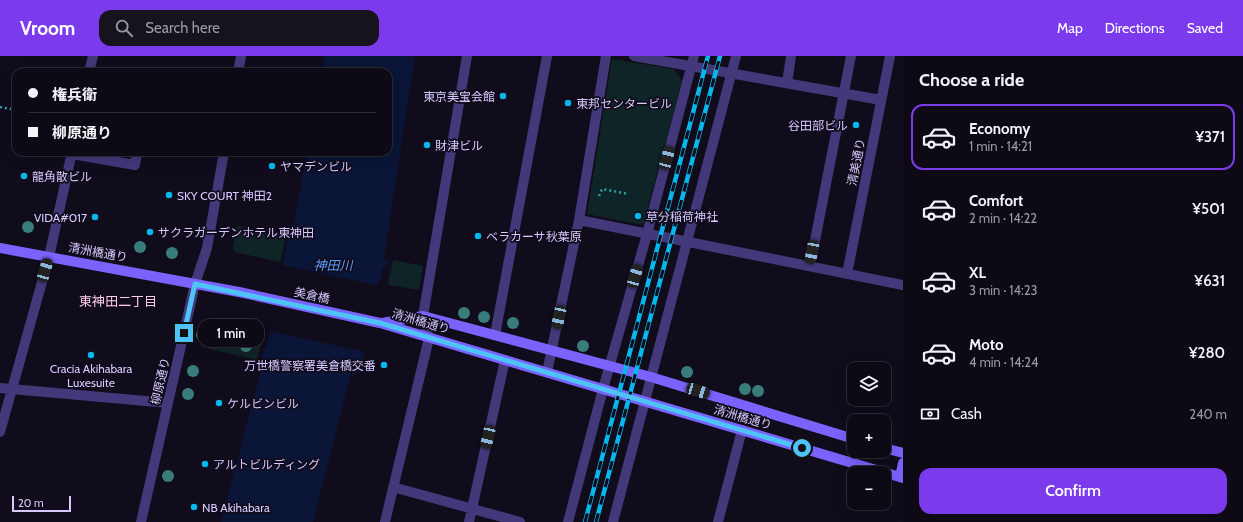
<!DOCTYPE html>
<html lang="en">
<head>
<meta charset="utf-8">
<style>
	:root { --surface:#0d0915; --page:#16121e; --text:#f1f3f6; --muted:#9a9aa0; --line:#2d2a34; --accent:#7c3aed }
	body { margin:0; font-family:Cabin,"Noto Sans JP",sans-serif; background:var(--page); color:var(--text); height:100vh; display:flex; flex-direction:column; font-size:15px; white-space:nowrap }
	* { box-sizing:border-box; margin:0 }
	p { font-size:13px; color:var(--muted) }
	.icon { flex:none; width:22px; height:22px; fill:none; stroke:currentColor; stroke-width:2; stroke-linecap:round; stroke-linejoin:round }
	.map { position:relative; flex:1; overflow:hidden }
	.sheet { display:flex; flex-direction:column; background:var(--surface); width:340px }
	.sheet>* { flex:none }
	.banner { position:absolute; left:12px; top:12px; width:380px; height:88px; border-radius:12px; box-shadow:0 4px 16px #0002,0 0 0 1px var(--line); display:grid; align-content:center; height:88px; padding:0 16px; background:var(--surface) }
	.buttons { position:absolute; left:847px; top:306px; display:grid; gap:8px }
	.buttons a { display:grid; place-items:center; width:44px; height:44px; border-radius:8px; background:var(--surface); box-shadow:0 4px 16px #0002,0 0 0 1px var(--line); font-size:20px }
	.scale { position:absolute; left:12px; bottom:10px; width:59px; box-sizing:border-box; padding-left:4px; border:2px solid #d5c9fd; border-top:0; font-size:11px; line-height:14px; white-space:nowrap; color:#d5c9fd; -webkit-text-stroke:3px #110c1c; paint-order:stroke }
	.end { position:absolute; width:18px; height:18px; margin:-9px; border:5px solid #4fc3f7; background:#111; box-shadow:0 0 0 2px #111 }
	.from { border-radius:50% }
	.bubble { position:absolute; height:28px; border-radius:12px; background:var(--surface); box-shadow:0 4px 16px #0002,0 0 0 1px var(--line); font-size:13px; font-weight:600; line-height:28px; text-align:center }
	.car { position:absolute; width:12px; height:24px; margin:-12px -6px; border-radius:5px; box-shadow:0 0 3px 1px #0007; background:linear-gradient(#222 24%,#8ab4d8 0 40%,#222 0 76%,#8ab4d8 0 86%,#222 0) }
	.banner b { display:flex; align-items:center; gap:14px; height:38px; font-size:15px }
	.banner b+b { border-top:1px solid var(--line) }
	.banner i { width:10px; height:10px; background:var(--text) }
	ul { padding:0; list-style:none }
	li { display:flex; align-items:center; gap:12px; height:66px; margin:0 8px 6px; padding:0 8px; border:2px solid transparent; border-radius:12px }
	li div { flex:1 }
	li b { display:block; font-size:15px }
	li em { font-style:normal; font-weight:600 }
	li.selected { border-color:var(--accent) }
	li>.icon { width:36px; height:36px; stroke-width:1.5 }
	h2 { padding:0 16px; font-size:18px; line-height:48px }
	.pay { display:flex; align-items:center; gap:10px; height:44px; padding:0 16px; font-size:15px }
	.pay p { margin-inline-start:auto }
	.cta { display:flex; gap:8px; margin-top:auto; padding:8px 16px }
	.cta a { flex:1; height:46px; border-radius:12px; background:var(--accent); color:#fff; font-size:16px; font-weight:600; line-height:46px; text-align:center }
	header { display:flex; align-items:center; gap:24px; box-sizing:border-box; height:56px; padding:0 20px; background:var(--accent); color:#fff }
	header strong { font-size:19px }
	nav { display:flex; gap:22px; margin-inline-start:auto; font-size:14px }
	.search { width:280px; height:36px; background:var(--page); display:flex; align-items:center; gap:10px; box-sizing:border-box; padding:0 14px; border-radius:12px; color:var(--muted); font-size:15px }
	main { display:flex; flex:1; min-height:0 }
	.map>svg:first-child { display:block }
</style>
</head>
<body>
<header>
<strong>Vroom</strong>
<div class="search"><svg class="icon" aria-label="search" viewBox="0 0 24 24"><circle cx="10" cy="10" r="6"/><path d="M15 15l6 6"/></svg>Search here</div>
<nav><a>Map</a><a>Directions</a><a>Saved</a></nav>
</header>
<main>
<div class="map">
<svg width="903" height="466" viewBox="0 0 903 466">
	<rect width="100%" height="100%" fill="#110c1c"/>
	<path fill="#0f2426" d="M612 3 674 13 682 25 643 169 587 158Z
		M237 170 286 180 280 206 235 196 233 191Z
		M393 204 423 210 419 234 388 229Z
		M215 265 264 276 257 304 209 293Z"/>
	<path fill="#0a1537" d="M324 0H415L384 203 387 204 389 207 382 213V223L379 225 360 318 351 317 313 466H221L264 303 261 301 269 281 287 186 291 184 307 96H388V16H322Z"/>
	<path fill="#110c1c" d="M282 209 380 230 367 296 268 275Z"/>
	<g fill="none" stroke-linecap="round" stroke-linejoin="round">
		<path stroke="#30a3aa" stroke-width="2.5" stroke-dasharray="2 3" stroke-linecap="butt" d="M0 51 16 54
			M599 140 602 133 629 138"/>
		<path stroke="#43387a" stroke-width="10" d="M787 27 791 0
			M72 98 135 109 137 96
			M810 210 851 0
			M495 279 547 0"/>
		<path stroke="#43387a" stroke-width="10" d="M634 0 881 44
			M89 16 93 0
			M238 16 241 0
			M579 164 903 229
			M847 218 890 0
			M547 316 579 164 606 0
			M0 332 168 347
			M0 376 49 201 72 96
			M393 431 520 466
			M141 466 195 228 207 192 224 96
			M385 466 429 282 423 260 467 0
			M469 466 505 304
			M568 466 603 333 647 178 694 0
			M613 466 736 0
			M718 466 742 374"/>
		<path stroke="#7963fb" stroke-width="10" d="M0 192 239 236 380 267 903 422
			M382 267 423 260 651 321 854 383
			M884 392 903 397
			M900 421 903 407"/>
		<defs>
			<path id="rail" d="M585 466 708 0
				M596 466 720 0"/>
		</defs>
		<use href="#rail" stroke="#07b8ec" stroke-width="4.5"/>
		<use href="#rail" stroke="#110c1c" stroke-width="3" stroke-dasharray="9" stroke-linecap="butt"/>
	</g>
	<g fill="#387d7c">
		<circle cx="28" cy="171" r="6"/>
		<circle cx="140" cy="191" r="6"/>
		<circle cx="172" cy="197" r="6"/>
		<circle cx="464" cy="257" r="6"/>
		<circle cx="484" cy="261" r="6"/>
		<circle cx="513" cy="267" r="6"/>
		<circle cx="220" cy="271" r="6"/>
		<circle cx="202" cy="279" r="6"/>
		<circle cx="246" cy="290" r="6"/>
		<circle cx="583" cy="290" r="6"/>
		<circle cx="193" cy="315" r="6"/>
		<circle cx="687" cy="316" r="6"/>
		<circle cx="745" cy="333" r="6"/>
		<circle cx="758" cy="335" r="6"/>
		<circle cx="188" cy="338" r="6"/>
		<circle cx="168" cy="420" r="6"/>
	</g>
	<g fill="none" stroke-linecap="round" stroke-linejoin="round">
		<path stroke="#4fc3f7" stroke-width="5" d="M184 277 195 228 380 267 802 392"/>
	</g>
	<g fill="#07b8ec" stroke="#110c1c" stroke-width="1.5">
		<circle cx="503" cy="40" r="4"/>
		<circle cx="568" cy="47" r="4"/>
		<circle cx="856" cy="69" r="4"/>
		<circle cx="427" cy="89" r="4"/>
		<circle cx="272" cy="110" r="4"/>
		<circle cx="24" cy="120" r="4"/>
		<circle cx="169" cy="139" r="4"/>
		<circle cx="638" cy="160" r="4"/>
		<circle cx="95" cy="161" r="4"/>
		<circle cx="150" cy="176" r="4"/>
		<circle cx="478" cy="180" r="4"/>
		<circle cx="91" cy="299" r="4"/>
		<circle cx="384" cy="309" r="4"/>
		<circle cx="219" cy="347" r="4"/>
		<circle cx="205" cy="408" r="4"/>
		<circle cx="194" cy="451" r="4"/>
	</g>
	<g text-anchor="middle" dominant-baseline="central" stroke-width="3.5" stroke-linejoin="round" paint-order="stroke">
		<g font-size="12" fill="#d5c9fd" stroke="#110c1c" text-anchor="start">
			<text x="495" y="40" text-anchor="end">東京美宝会館</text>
			<text x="576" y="47">東邦センタービル</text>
			<text x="848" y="69" text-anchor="end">谷田部ビル</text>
			<text x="435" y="89">財津ビル</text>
			<text x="280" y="110">ヤマデンビル</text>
			<text x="32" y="120">龍角散ビル</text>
			<text x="177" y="139">SKY COURT 神田2</text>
			<text x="646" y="160">草分稲荷神社</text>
			<text x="87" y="161" text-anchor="end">VIDA#017</text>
			<text x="158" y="176">サクラガーデンホテル東神田</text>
			<text x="486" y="180">ベラカーサ秋葉原</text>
			<text x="376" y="309" text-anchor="end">万世橋警察署美倉橋交番</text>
			<text x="91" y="312" text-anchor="middle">Cracia Akihabara<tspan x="91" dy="14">Luxesuite</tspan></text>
			<text x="227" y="347">ケルビンビル</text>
			<text x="213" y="408">アルトビルディング</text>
			<text x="202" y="451">NB Akihabara</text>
		</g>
		<g font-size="12" fill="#d5c9fd" stroke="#110c1c">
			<text transform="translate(856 106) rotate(-79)">清美通り</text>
			<text transform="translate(98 196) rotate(10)">清洲橋通り</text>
			<text transform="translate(312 239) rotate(12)">美倉橋</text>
			<text transform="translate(421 265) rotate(16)">清洲橋通り</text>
			<text transform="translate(160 325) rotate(-77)">柳原通り</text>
			<text transform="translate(743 361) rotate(16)">清洲橋通り</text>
		</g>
		<g font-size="13" font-style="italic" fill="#5a9cfa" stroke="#110c1c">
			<text x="333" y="209">神田川</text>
		</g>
		<g font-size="13" fill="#fecbe5" stroke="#110c1c">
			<text x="118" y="245">東神田二丁目</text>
		</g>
	</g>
</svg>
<div class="buttons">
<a><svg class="icon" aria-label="layers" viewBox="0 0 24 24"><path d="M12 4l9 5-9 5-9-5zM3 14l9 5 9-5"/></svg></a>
<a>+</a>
<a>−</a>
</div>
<div class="scale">20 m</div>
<i class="end from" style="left:802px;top:392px"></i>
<i class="end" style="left:184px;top:277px"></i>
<div class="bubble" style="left:198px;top:263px;width:66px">1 min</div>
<i class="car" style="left:667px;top:102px;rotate:15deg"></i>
<i class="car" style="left:812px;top:196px;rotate:191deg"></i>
<i class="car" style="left:45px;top:214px;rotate:16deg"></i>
<i class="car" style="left:635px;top:220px;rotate:16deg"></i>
<i class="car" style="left:559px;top:261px;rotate:192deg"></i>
<i class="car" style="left:698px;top:335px;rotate:107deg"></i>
<i class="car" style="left:488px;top:381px;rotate:193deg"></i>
<div class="banner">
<b><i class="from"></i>権兵衛</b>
<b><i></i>柳原通り</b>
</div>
</div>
<section class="sheet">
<h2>Choose a ride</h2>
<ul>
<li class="selected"><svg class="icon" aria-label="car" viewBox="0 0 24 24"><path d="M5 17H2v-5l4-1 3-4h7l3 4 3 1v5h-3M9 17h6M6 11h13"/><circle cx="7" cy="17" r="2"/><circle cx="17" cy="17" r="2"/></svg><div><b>Economy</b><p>1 min · 14:21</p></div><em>¥371</em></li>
<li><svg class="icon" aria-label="car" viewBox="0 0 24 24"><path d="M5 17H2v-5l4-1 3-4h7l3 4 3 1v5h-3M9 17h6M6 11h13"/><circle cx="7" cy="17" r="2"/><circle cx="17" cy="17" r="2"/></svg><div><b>Comfort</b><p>2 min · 14:22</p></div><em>¥501</em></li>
<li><svg class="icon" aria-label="car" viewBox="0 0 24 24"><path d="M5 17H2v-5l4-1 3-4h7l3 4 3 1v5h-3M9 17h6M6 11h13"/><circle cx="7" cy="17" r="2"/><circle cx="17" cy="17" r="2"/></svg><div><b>XL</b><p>3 min · 14:23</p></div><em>¥631</em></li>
<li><svg class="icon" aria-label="car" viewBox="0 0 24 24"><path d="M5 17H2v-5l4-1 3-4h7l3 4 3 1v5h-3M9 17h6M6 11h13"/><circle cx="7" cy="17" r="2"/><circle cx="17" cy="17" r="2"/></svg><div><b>Moto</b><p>4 min · 14:24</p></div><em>¥280</em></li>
</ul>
<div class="pay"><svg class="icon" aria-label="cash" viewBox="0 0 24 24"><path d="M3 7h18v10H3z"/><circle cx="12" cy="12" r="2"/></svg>Cash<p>240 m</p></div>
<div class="cta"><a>Confirm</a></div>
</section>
</main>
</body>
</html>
